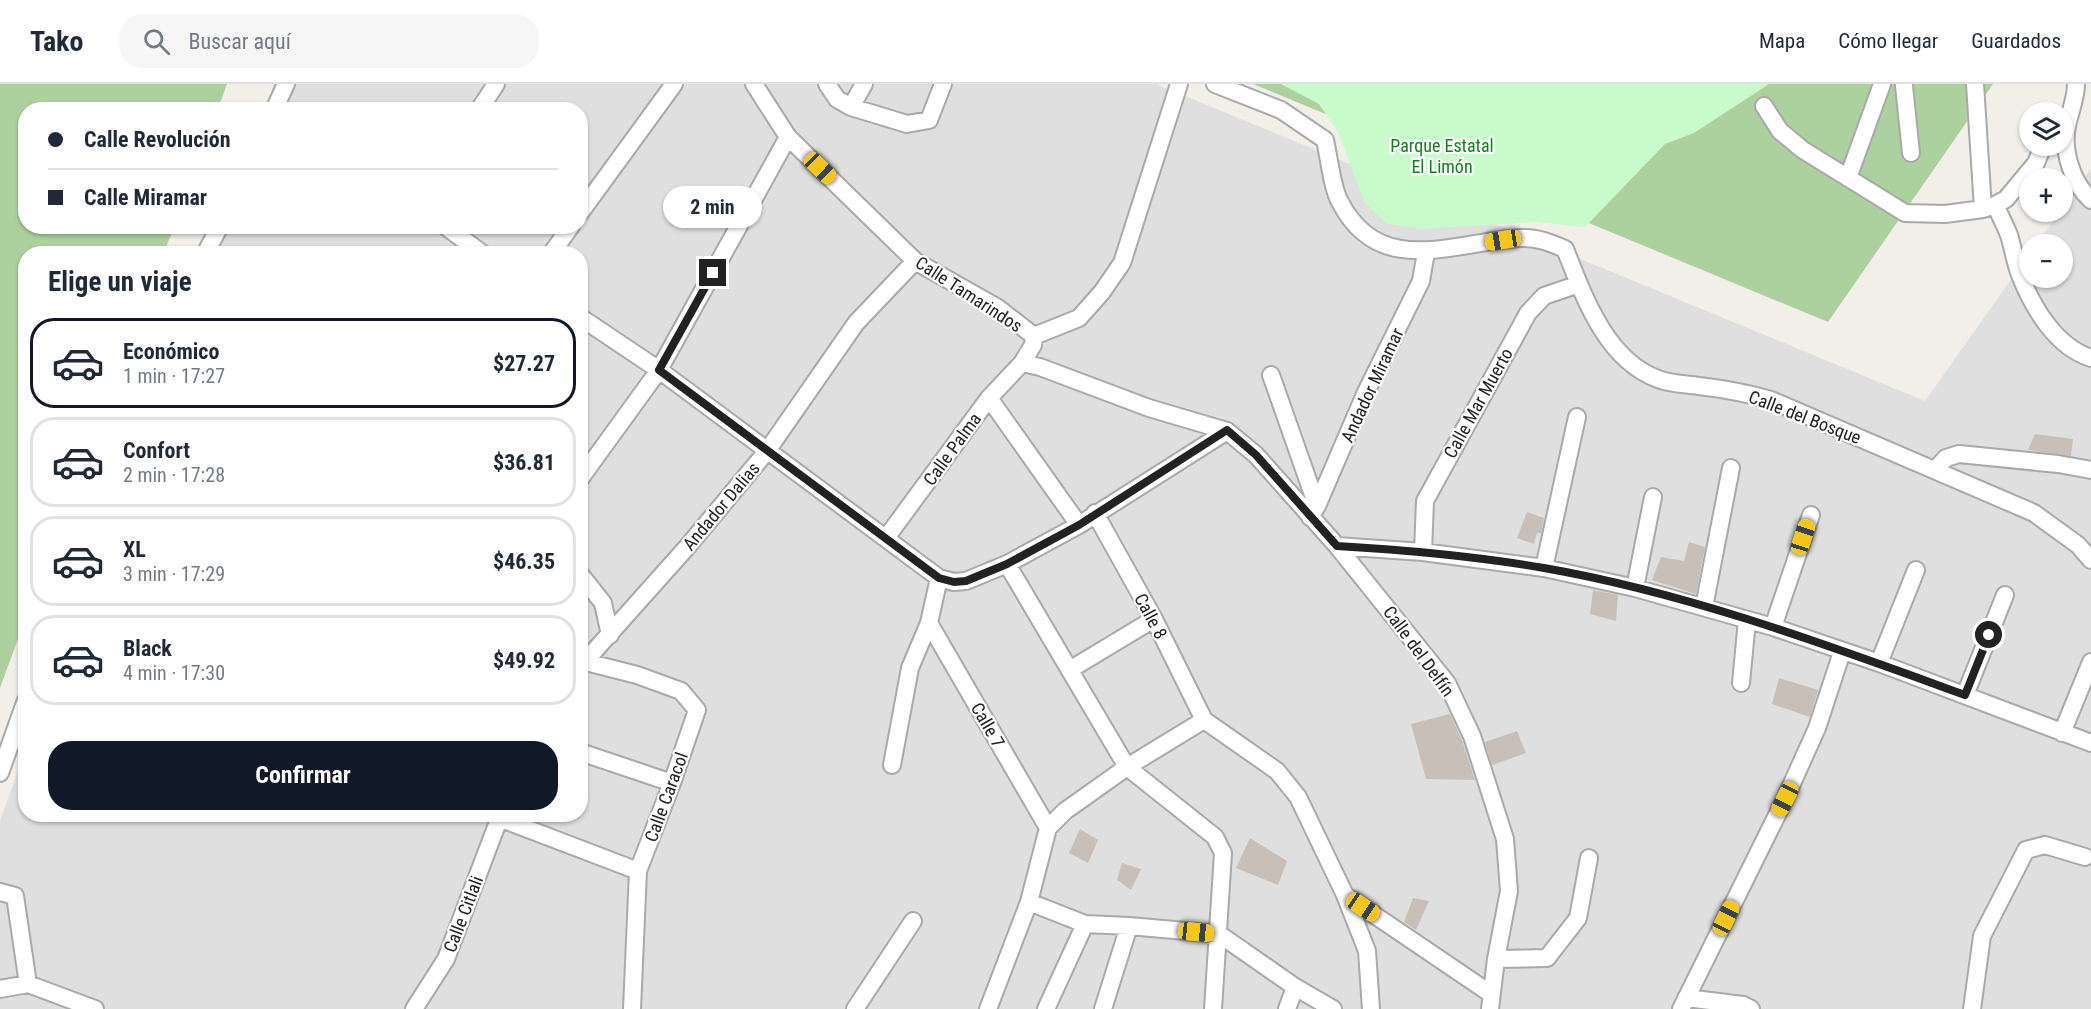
<!DOCTYPE html>
<html lang="es">
<head>
<meta charset="utf-8">
<style>
	:root { --surface:#fff; --page:#f6f6f7; --text:#1f2937; --muted:#747a83; --line:#e0e1e3; --accent:#111827 }
	body { margin:0; font-family:"Roboto Condensed",sans-serif; background:var(--page); color:var(--text); height:100vh; display:flex; flex-direction:column; font-size:22px; white-space:nowrap }
	* { box-sizing:border-box; margin:0 }
	p { font-size:20px; color:var(--muted) }
	.icon { flex:none; width:33px; height:33px; fill:none; stroke:currentColor; stroke-width:2; stroke-linecap:round; stroke-linejoin:round }
	.map { position:relative; flex:1; overflow:hidden }
	.panel { position:absolute; left:18px; top:162px; width:570px; height:576px; display:flex; flex-direction:column; background:var(--surface); border-radius:24px; box-shadow:0 2px 4px #0004 }
	.panel>* { flex:none }
	.top-card { position:absolute; left:18px; top:18px; width:570px; height:132px; border-radius:24px; box-shadow:0 2px 4px #0004; display:grid; align-content:center; height:132px; padding:0 30px; background:var(--surface) }
	.tools { position:absolute; left:2019px; top:18px; display:grid; gap:12px }
	.tools a { display:grid; place-items:center; width:54px; height:54px; border-radius:50%; background:var(--surface); box-shadow:0 2px 4px #0004; font-size:30px }
	.end { position:absolute; width:27px; height:27px; margin:-14px; border:8px solid #222; background:#fff; box-shadow:0 0 0 3px #fff }
	.from { border-radius:50% }
	.bubble { position:absolute; height:42px; border-radius:21px; background:var(--surface); box-shadow:0 2px 4px #0004; font-size:20px; font-weight:700; line-height:42px; text-align:center }
	.car { position:absolute; width:18px; height:36px; margin:-18px -9px; border-radius:8px; box-shadow:0 0 4px 2px #0007; background:linear-gradient(#f5c518 24%,#345 0 40%,#f5c518 0 76%,#345 0 86%,#f5c518 0) }
	.top-card b { display:flex; align-items:center; gap:21px; height:57px; font-size:22px }
	.top-card b+b { border-top:2px solid var(--line) }
	.top-card i { width:15px; height:15px; background:var(--text) }
	ul { padding:0; list-style:none }
	li { display:flex; align-items:center; gap:18px; height:90px; margin:0 12px 9px; padding:0 18px; border:3px solid var(--line); border-radius:24px }
	li div { flex:1 }
	li b { display:block; font-size:22px }
	li em { font-style:normal; font-weight:700 }
	li.selected { border-color:var(--accent) }
	li>.icon { width:54px; height:54px; stroke-width:1.5 }
	h2 { padding:0 30px; font-size:27px; line-height:72px }
	.action { display:flex; gap:12px; margin-top:auto; padding:12px 30px }
	.action a { flex:1; height:69px; border-radius:24px; background:var(--accent); color:#fff; font-size:24px; font-weight:700; line-height:69px; text-align:center }
	header { display:flex; align-items:center; gap:36px; box-sizing:border-box; height:84px; padding:0 30px; background:var(--surface); border-bottom:2px solid var(--line) }
	header strong { font-size:28px }
	nav { display:flex; gap:33px; margin-inline-start:auto; font-size:21px }
	.search { width:420px; height:54px; background:var(--page); display:flex; align-items:center; gap:15px; box-sizing:border-box; padding:0 21px; border-radius:24px; color:var(--muted); font-size:22px }
	.map>svg:first-child { display:block }
</style>
</head>
<body>
<header>
<strong>Tako</strong>
<div class="search"><svg class="icon" aria-label="search" viewBox="0 0 24 24"><circle cx="10" cy="10" r="6"/><path d="M15 15l6 6"/></svg>Buscar aquí</div>
<nav><a>Mapa</a><a>Cómo llegar</a><a>Guardados</a></nav>
</header>
<div class="map">
<svg width="2091" height="925" viewBox="0 0 2091 925">
	<rect width="100%" height="100%" fill="#f2efe9"/>
	<path fill="#e0dfdf" d="M274 0H1156L1925 317 2029 170 2030 194H2062V160H2036L2060 128H2062L2063 124 2091 84V925H0V737L25 668 26 730H580V170L211 169 221 143 580 142V26L265 25Z"/>
	<path fill="#add19e" d="M0 0H227L218 25 26 26V142L174 143 164 169 26 170 25 536 0 604Z
		M1253 0H1993L1828 238Z"/>
	<path fill="#c8facc" d="M1281 0H1769L1694 49 1665 60 1585 143 1536 138 1423 145 1387 140 1365 119 1338 48 1319 20Z"/>
	<path fill="#c7bfb8" d="M2035 350 2073 355 2071 372 2028 366Z
		M1527 428 1544 434 1541 449H1537L1534 460 1517 454Z
		M1689 458 1705 463 1696 510 1652 496 1661 473 1684 477Z
		M1593 506 1618 511 1616 537 1590 530Z
		M1779 594 1818 606 1810 633 1772 620Z
		M1450 630 1462 656 1475 696 1426 695 1411 640Z
		M1517 647 1526 669 1492 681 1485 658Z
		M1080 745 1098 756 1088 779 1069 769Z
		M1250 754 1287 777 1278 801 1236 784Z
		M1122 779 1141 785 1131 806 1117 796Z
		M1413 814 1429 817 1416 846 1404 838Z"/>
	<g fill="none" stroke-linecap="round" stroke-linejoin="round">
		<defs>
			<path id="minor" d="M754 0 788 53 915 177 998 224 1034 252 1033 261 1022 279 989 314 886 454
				M827 0 837 15 851 23 907 40 929 36 943 0
				M1215 0 1281 26 1325 56C1329 73 1332 104 1340 118 1380 196 1456 157 1521 154 1537 153 1551 159 1565 165 1584 213 1606 276 1658 295 1670 300 1686 300 1699 302 1724 305 1747 309 1771 316L2034 429 2078 461 2091 476
				M1975 0 1983 125
				M2076 0C2076 15 2070 27 2067 42 2062 66 2072 99 2091 116
				M1904 2 1911 69
				M1764 22 1780 47 1803 66 1905 129 1945 130 1983 125 1995 121 2006 115 2036 79 2043 62
				M851 23 864 0
				M274 26 286 0
				M479 26 496 0
				M1848 94 1882 0
				M1995 121C2000 131 2005 141 2009 151 2013 164 2015 178 2020 191 2033 224 2056 263 2091 274
				M580 129 674 0
				M445 142 483 170
				M205 170 220 142
				M551 170 571 142
				M580 233 659 286 939 494 954 498 966 497 1007 480 1079 441 1227 347
				M1034 252 1079 234 1102 208 1122 179 1179 0
				M1022 279 1040 283 1149 324 1227 347 1256 371 1337 462 1447 599 1472 652 1505 755 1509 807 1496 875 1490 925
				M1271 291 1317 422
				M989 314 1079 441
				M1935 386 1946 374 1959 370 2058 380 2091 386
				M580 395 659 286 788 53
				M1095 429 1154 535 1204 636 1277 687 1298 713 1345 811 1367 867 1371 925
				M1310 433 1317 422 1366 308 1421 197 1426 168
				M1337 462 1423 468 1544 484 1635 504 1773 543 1879 579 2091 659
				M1423 468 1425 417 1528 229 1544 212 1579 200
				M1007 480 1127 683 1215 753 1223 769 1213 925
				M1544 484 1577 333
				M580 490 603 519 610 551
				M1635 504 1653 413
				M1704 523 1731 384
				M929 539 1048 744
				M1773 543 1811 431
				M586 578 637 591 681 607 697 626 672 699 638 787 632 925
				M1879 579 1916 486
				M580 583 688 462 767 367 856 239 915 177
				M1071 585 1154 535
				M1741 599 1747 536
				M1965 611 2005 511
				M2062 649 2091 578
				M580 668 672 699
				M892 681 910 584 929 539 939 494
				M0 689 26 616
				M499 734 638 787
				M0 808 15 812 28 900
				M1345 811 1491 910
				M1029 818 1085 840 1129 842 1219 850 1295 903 1333 925
				M1496 875 1547 874 1578 834 1589 774
				M0 905 28 900 95 925
				M1686 914 1743 921 1751 925
				M414 925 446 875 501 730
				M855 925 913 837
				M988 925 1029 818 1048 744 1065 727 1127 683 1204 636
				M1046 925 1085 840
				M1103 925 1129 842
				M1287 925 1295 903
				M1681 925 1785 715 1817 644 1842 568
				M1972 925 1982 852 2026 766 2045 761 2085 773"/>
		</defs>
		<use href="#minor" stroke="#a9a9a9" stroke-width="20"/>
		<use href="#minor" stroke="#fff" stroke-width="16"/>
	</g>
	<g fill="none" stroke-linecap="round" stroke-linejoin="round">
		<path stroke="#222" stroke-width="8" d="M713 189 659 286 939 494 954 498 966 497 1007 480 1079 441 1227 346 1256 371 1337 462C1406 466 1475 472 1544 484 1688 509 1827 561 1965 611L1989 551"/>
	</g>
	<g text-anchor="middle" dominant-baseline="central" stroke-width="4.5" stroke-linejoin="round" paint-order="stroke">
		<g font-size="18" fill="#0c8416" stroke="#fff">
			<text x="1442" y="61">Parque Estatal<tspan x="1442" dy="21">El Limón</tspan></text>
		</g>
		<g font-size="18" fill="#222" stroke="#fff">
			<text transform="translate(969 210) rotate(33)">Calle Tamarindos</text>
			<text transform="translate(1372 301) rotate(-65)">Andador Miramar</text>
			<text transform="translate(1478 319) rotate(-61)">Calle Mar Muerto</text>
			<text transform="translate(1805 333) rotate(21)">Calle del Bosque</text>
			<text transform="translate(952 365) rotate(-54)">Calle Palma</text>
			<text transform="translate(721 422) rotate(-50)">Andador Dalias</text>
			<text transform="translate(1151 532) rotate(62)">Calle 8</text>
			<text transform="translate(1419 567) rotate(54)">Calle del Delfín</text>
			<text transform="translate(988 641) rotate(60)">Calle 7</text>
			<text transform="translate(666 713) rotate(-70)">Calle Caracol</text>
			<text transform="translate(463 830) rotate(-69)">Calle Citlali</text>
		</g>
	</g>
</svg>
<div class="tools">
<a><svg class="icon" aria-label="layers" viewBox="0 0 24 24"><path d="M12 4l9 5-9 5-9-5zM3 14l9 5 9-5"/></svg></a>
<a>+</a>
<a>−</a>
</div>
<i class="end from" style="left:1989px;top:551px"></i>
<i class="end" style="left:713px;top:189px"></i>
<div class="bubble" style="left:663px;top:102px;width:99px">2 min</div>
<i class="car" style="left:820px;top:84px;rotate:134deg"></i>
<i class="car" style="left:1503px;top:156px;rotate:261deg"></i>
<i class="car" style="left:1803px;top:453px;rotate:18deg"></i>
<i class="car" style="left:1785px;top:715px;rotate:207deg"></i>
<i class="car" style="left:1363px;top:823px;rotate:124deg"></i>
<i class="car" style="left:1726px;top:834px;rotate:26deg"></i>
<i class="car" style="left:1196px;top:848px;rotate:96deg"></i>
<div class="top-card">
<b><i class="from"></i>Calle Revolución</b>
<b><i></i>Calle Miramar</b>
</div>
<section class="panel">
<h2>Elige un viaje</h2>
<ul>
<li class="selected"><svg class="icon" aria-label="car" viewBox="0 0 24 24"><path d="M5 17H2v-5l4-1 3-4h7l3 4 3 1v5h-3M9 17h6M6 11h13"/><circle cx="7" cy="17" r="2"/><circle cx="17" cy="17" r="2"/></svg><div><b>Económico</b><p>1 min · 17:27</p></div><em>$27.27</em></li>
<li><svg class="icon" aria-label="car" viewBox="0 0 24 24"><path d="M5 17H2v-5l4-1 3-4h7l3 4 3 1v5h-3M9 17h6M6 11h13"/><circle cx="7" cy="17" r="2"/><circle cx="17" cy="17" r="2"/></svg><div><b>Confort</b><p>2 min · 17:28</p></div><em>$36.81</em></li>
<li><svg class="icon" aria-label="car" viewBox="0 0 24 24"><path d="M5 17H2v-5l4-1 3-4h7l3 4 3 1v5h-3M9 17h6M6 11h13"/><circle cx="7" cy="17" r="2"/><circle cx="17" cy="17" r="2"/></svg><div><b>XL</b><p>3 min · 17:29</p></div><em>$46.35</em></li>
<li><svg class="icon" aria-label="car" viewBox="0 0 24 24"><path d="M5 17H2v-5l4-1 3-4h7l3 4 3 1v5h-3M9 17h6M6 11h13"/><circle cx="7" cy="17" r="2"/><circle cx="17" cy="17" r="2"/></svg><div><b>Black</b><p>4 min · 17:30</p></div><em>$49.92</em></li>
</ul>
<div class="action"><a>Confirmar</a></div>
</section>
</div>
</body>
</html>
